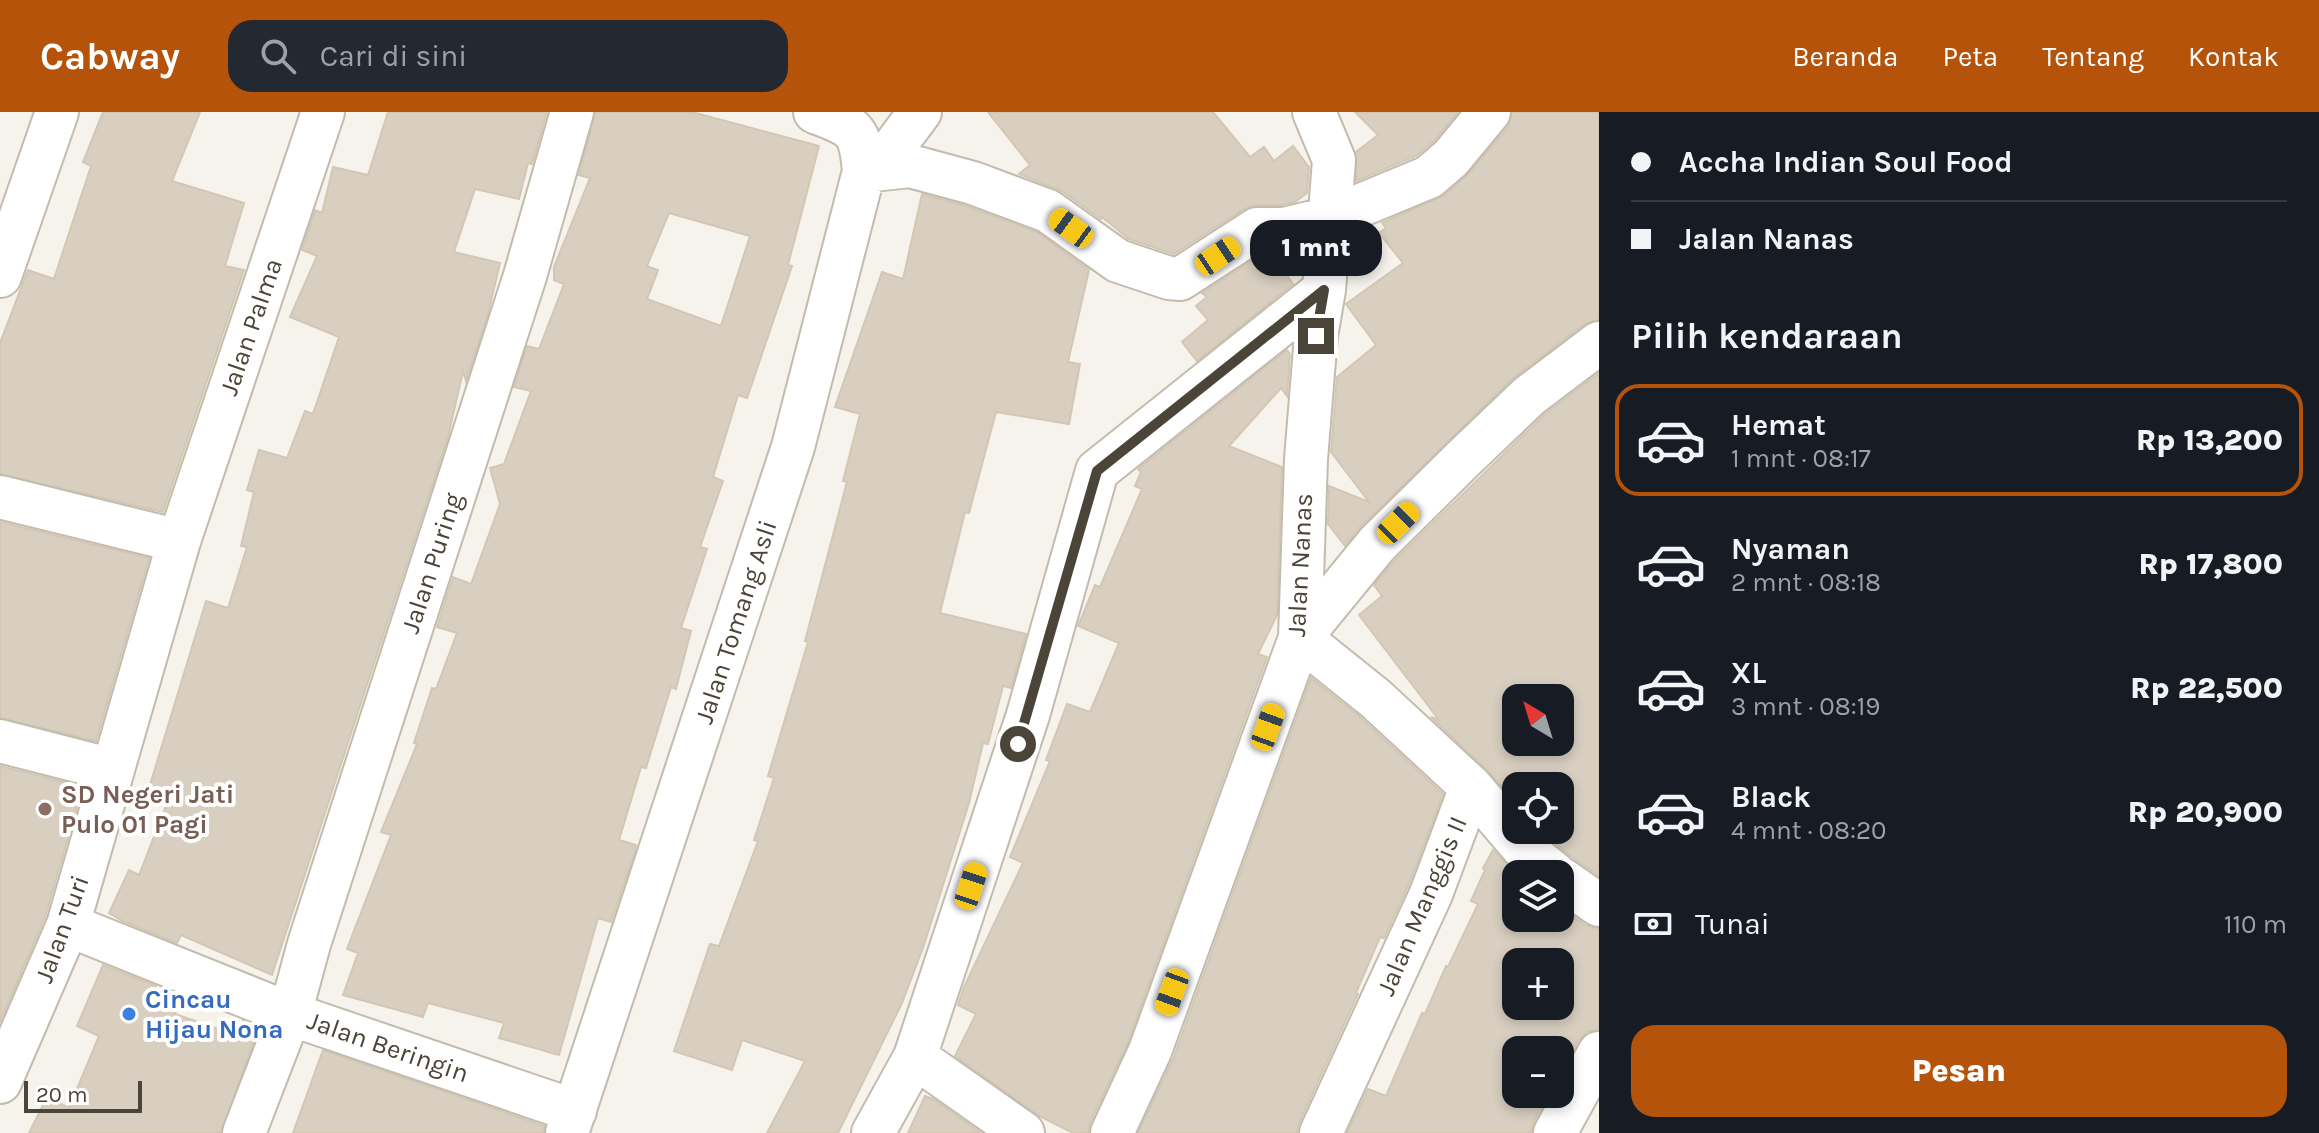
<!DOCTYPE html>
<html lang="id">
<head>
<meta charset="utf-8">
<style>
	:root { --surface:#171b24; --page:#242831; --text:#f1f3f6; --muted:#9ea1a6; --line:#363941; --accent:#b45309 }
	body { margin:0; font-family:Karla,sans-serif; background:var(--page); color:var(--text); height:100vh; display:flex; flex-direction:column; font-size:30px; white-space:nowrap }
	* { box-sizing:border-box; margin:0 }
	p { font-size:26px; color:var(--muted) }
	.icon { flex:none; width:44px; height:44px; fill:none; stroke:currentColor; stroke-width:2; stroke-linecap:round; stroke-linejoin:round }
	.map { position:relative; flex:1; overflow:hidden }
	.drawer { display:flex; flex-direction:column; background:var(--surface); width:720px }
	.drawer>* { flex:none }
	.guide { display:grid; align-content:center; height:176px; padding:0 32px; background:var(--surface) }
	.needle { width:52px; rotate:322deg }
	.buttons { position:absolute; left:1502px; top:572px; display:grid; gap:16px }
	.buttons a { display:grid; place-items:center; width:72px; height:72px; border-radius:16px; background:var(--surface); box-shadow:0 4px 12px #0003; font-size:40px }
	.scale { position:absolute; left:24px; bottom:20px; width:118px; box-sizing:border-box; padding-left:8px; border:4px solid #4b4439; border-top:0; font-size:22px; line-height:28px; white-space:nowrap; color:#4b4439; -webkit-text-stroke:6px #fff; paint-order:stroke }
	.end { position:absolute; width:36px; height:36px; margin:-18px; border:10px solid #4b4439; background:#fff; box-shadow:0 0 0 4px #fff }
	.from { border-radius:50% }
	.bubble { position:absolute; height:56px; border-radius:24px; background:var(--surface); box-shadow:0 4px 12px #0003; font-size:26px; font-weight:800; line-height:56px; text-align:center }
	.car { position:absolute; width:24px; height:48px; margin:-24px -12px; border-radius:10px; box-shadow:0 0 6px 2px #0007; background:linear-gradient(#f5c518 24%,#345 0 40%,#f5c518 0 76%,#345 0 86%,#f5c518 0) }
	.guide b { display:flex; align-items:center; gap:28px; height:76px; font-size:30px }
	.guide b+b { border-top:2px solid var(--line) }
	.guide i { width:20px; height:20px; background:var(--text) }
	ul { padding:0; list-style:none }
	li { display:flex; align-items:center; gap:24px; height:112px; margin:0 16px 12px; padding:0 16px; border:4px solid transparent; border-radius:24px }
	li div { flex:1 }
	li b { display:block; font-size:30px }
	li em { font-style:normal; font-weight:800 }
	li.active { border-color:var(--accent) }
	li>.icon { width:72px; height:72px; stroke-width:1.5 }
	h2 { padding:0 32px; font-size:36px; line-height:96px }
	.pay { display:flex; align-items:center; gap:20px; height:88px; padding:0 32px; font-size:30px }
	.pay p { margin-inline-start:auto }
	.button { display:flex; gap:16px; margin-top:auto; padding:16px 32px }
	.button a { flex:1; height:92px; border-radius:24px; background:var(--accent); color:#fff; font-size:32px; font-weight:800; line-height:92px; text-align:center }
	header { display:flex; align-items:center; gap:48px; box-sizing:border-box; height:112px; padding:0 40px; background:var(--accent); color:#fff }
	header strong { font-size:38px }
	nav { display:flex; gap:44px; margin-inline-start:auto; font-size:28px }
	.search { width:560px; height:72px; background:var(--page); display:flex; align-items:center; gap:20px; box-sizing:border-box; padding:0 28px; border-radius:24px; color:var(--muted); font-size:30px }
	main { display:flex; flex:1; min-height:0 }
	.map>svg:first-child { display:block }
</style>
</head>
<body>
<header>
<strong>Cabway</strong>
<div class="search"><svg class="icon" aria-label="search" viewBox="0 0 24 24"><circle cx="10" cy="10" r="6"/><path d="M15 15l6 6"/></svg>Cari di sini</div>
<nav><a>Beranda</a><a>Peta</a><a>Tentang</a><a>Kontak</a></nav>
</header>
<main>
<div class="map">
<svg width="1599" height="1021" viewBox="0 0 1599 1021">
	<rect width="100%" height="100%" fill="#f6f3ec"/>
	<path fill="#d8cfc1" stroke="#d3c7b4" stroke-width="2" fill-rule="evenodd" d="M103 0H200L172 69 244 91 225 154 244 158 163 400 0 362V231L28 158 54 167 91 54 83 50Z
		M388 0H547L532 52 528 51 519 87 475 77 454 140 500 151 488 202 466 269 463 259 448 325 272 863 181 823 177 831 123 809 109 801 129 758 139 763 171 681 150 673 206 489 228 496 247 435 241 434 254 380 247 378 259 338 287 346 305 299 313 302 339 225 290 205 317 144 302 138 315 98 322 101 333 55 368 63Z
		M595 0H692L819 34 788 153 792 154 747 286 738 283 713 365 723 369 700 435 707 437 681 516 691 519 676 577 671 575 646 656 641 655 619 728 636 733 635 739 611 810 598 806 559 943 499 926 504 911 428 891 423 905 343 883 358 841 347 837 391 723 381 720 417 632 414 631 432 576 436 577 457 521 437 515 453 465 471 472 500 392 490 356 504 352 531 279 514 275 527 234 539 237 564 172 554 168V155L590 66 579 63ZM669 101 750 124 721 214 647 187 658 158 647 154Z
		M988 0H1213L1250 45 1264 35 1274 49 1293 34 1309 55 1307 81 1295 90 1281 93H1256L1244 97 1174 142 1129 127 1102 105 1101 107 1062 79 1019 62 1030 53Z
		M1355 0H1458L1434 29 1416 44 1356 69V40L1378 23Z
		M1512 0H1599V208L1585 212 1512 267 1360 415 1345 434 1328 412 1329 374 1369 390 1331 340 1337 265 1376 233 1346 192 1403 151 1379 121 1386 116 1382 111 1445 83 1469 61 1508 15Z
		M922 82 966 94 1037 120 1089 158 1068 250 1080 252 1069 312 996 300 969 401 965 400 940 501 1026 522 1011 576 1003 574 988 632 983 631 969 691 924 833 902 891 838 1021H767L805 949 742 928 732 958 674 939 710 832 719 834 758 729 754 728 774 666 768 664 808 530 805 529 847 370 843 369 860 302 835 295 882 160 903 167Z
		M1264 141H1271L1293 172 1197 249 1182 230 1208 208 1196 194 1207 185 1202 181Z
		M1287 238 1290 242 1287 284 1281 276 1229 334 1282 355 1277 503 1258 542 1267 545 1128 930 1090 1011 1088 1021H1073L1039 1004 955 944 976 902 958 893 964 875 1023 751 1010 745 1050 649 1046 648 1067 592 1090 600 1119 531 1078 514 1095 473 1100 475 1142 377 1135 374 1141 360 1138 357Z
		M1599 261V764L1572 745 1539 718H1560V674H1516V691L1487 658 1431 605 1439 608 1359 503 1382 484 1374 473 1395 448 1545 302ZM1516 586H1560V630H1516Z
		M0 410 149 446 96 629 0 606Z
		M1311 566 1360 605 1443 682 1409 772 1384 826 1380 825 1356 881 1358 882 1299 1011 1297 1021H1138L1173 947Z
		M0 654 83 675 45 805 0 910Z
		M1493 738 1517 762 1516 806H1560V795L1585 813 1599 817V917L1587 920 1578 929 1560 962V938H1516V982H1549L1534 1009 1531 1021H1347L1368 977 1386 984 1422 901 1425 902 1446 854 1448 855 1478 792 1471 789 1485 758 1483 756ZM1516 850H1560V894H1516Z
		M103 853 156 874 154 879 180 890 175 902 239 924 243 909 259 915 221 1021H29L47 985 69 996 99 924 77 914Z
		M323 938 544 1014V1021H293Z
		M925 984 933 987 981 1021H908Z"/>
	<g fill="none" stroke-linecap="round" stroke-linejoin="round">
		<defs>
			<path id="minor" d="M864 53 890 40 920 0
				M864 59 910 54 973 71 1048 99 1118 149 1169 166 1180 167 1257 117H1284L1330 106 1429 65 1451 46 1489 0
				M0 164 57 0
				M0 385 179 429
				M1300 526 1377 432 1463 347 1529 284 1599 231
				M1300 526 1376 587 1471 675 1525 738 1555 762
				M0 629 113 658
				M1560 766 1599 793
				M68 813 290 902 575 999
				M915 945 1023 1021
				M0 970 68 813 179 429 323 0
				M244 1021 290 902 309 832 525 164 572 0
				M567 1021 793 335 864 59C860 16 855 15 815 0
				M873 1021 915 945 1028 603 1097 359 1324 178
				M1112 1021 1150 939 1300 526 1306 347 1316 224 1324 178 1334 48 1314 0
				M1321 1021 1431 782 1471 675
				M1555 1021 1599 941"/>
		</defs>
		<use href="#minor" stroke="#c2bbae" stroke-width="46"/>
		<use href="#minor" stroke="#fff" stroke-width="42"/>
	</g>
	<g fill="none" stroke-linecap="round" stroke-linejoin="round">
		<path stroke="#4b4439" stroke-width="10" d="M1018 632 1097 359 1324 178 1316 224"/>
	</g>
	<circle fill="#8d6e63" stroke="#fff" stroke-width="3" cx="45" cy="697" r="8"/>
	<circle fill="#3f7fe0" stroke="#fff" stroke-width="3" cx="129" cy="902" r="8"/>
	<g text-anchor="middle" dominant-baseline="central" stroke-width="8" stroke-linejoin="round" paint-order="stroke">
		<g font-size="26" fill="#4b4439" stroke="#fff">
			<text transform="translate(251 215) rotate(-71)">Jalan Palma</text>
			<text transform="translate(432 451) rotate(-72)">Jalan Puring</text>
			<text transform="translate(1300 453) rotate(-87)">Jalan Nanas</text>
			<text transform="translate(736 510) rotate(-72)">Jalan Tomang Asli</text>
			<text transform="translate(1422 794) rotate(-67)">Jalan Manggis II</text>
			<text transform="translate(62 817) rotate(-70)">Jalan Turi</text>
			<text transform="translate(388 935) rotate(19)">Jalan Beringin</text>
		</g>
		<g font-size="26" font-weight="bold" fill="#785e54" stroke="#fff" text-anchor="start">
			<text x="61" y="682">SD Negeri Jati<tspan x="61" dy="30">Pulo 01 Pagi</tspan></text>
		</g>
		<g font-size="26" font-weight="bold" fill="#366cbe" stroke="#fff" text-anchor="start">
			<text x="145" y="887">Cincau<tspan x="145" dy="30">Hijau Nona</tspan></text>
		</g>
	</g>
</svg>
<div class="buttons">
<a><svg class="needle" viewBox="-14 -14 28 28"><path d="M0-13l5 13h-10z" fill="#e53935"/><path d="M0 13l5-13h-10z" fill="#9ea1a6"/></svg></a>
<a><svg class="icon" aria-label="locate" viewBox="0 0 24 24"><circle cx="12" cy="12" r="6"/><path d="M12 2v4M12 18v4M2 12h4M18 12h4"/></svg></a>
<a><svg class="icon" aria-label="layers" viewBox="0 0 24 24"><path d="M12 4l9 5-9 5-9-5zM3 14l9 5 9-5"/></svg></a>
<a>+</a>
<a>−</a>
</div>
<div class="scale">20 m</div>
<i class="end from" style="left:1018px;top:632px"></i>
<i class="end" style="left:1316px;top:224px"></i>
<div class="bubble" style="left:1250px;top:108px;width:132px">1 mnt</div>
<i class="car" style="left:1071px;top:116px;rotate:306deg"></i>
<i class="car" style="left:1218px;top:144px;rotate:56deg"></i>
<i class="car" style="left:1398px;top:411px;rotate:45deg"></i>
<i class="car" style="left:1268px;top:615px;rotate:20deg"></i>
<i class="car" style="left:971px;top:774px;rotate:18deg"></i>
<i class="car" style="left:1172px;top:880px;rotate:200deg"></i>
</div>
<section class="drawer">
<div class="guide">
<b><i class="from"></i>Accha Indian Soul Food</b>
<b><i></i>Jalan Nanas</b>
</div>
<h2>Pilih kendaraan</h2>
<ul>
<li class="active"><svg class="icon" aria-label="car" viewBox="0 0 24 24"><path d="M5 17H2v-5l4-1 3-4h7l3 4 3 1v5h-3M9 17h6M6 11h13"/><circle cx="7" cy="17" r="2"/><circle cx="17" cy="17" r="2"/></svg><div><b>Hemat</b><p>1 mnt · 08:17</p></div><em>Rp 13,200</em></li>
<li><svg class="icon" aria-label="car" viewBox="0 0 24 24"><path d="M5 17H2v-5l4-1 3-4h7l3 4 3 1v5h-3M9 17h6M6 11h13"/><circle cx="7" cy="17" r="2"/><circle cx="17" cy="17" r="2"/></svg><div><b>Nyaman</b><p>2 mnt · 08:18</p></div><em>Rp 17,800</em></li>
<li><svg class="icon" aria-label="car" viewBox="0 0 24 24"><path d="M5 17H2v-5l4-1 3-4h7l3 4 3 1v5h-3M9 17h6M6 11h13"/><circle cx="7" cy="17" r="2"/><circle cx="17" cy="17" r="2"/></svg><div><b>XL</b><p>3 mnt · 08:19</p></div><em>Rp 22,500</em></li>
<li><svg class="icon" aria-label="car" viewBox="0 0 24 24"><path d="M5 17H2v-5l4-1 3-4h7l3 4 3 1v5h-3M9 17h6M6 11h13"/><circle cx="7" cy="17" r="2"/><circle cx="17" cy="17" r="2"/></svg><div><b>Black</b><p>4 mnt · 08:20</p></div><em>Rp 20,900</em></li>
</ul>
<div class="pay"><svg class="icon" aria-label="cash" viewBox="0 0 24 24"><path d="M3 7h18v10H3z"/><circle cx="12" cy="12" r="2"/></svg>Tunai<p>110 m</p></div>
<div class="button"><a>Pesan</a></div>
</section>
</main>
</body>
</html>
